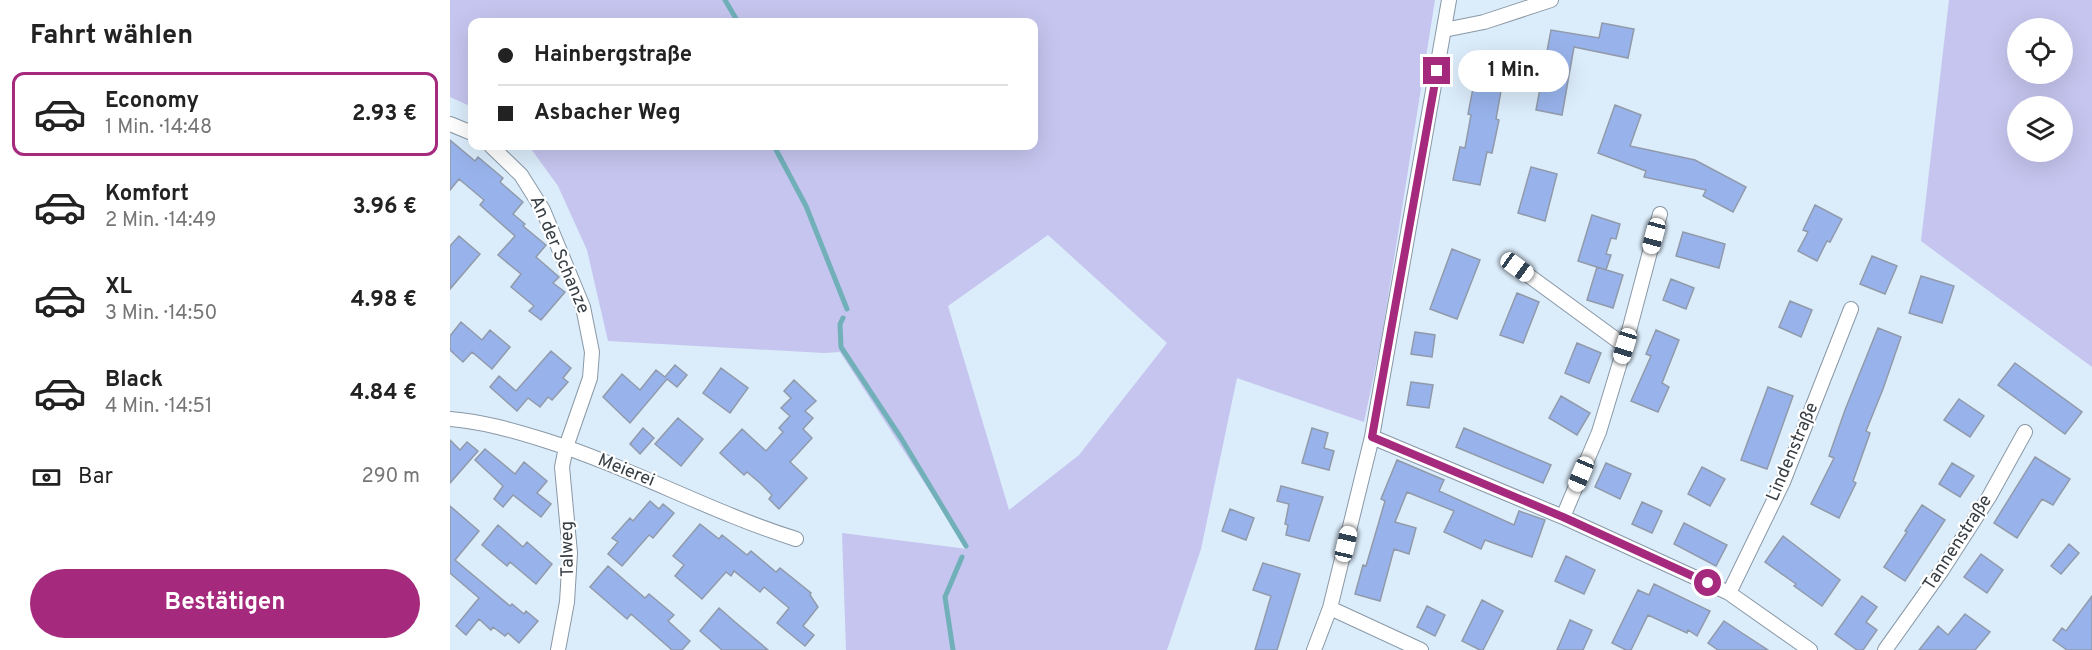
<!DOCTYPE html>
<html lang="de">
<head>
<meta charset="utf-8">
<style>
	:root { --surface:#fff; --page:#f2f2f2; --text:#222; --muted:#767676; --line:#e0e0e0; --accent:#a5297d }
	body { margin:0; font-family:Overpass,sans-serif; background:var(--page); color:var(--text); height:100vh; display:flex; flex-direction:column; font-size:22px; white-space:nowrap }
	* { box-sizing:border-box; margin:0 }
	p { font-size:20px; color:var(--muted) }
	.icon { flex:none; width:33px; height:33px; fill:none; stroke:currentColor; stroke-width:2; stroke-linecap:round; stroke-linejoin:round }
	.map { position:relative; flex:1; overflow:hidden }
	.drawer { display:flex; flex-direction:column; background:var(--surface); width:450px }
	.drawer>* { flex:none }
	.banner { position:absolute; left:18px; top:18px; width:570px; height:132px; border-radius:12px; box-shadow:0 6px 24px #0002; display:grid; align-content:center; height:132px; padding:0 30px; background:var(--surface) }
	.buttons { position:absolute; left:1557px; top:18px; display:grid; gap:12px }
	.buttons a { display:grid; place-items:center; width:66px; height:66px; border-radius:50%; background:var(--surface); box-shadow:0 6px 24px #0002; font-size:30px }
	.end { position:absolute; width:27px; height:27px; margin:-14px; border:8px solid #a5297d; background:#fff; box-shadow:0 0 0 3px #fff }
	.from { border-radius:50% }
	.bubble { position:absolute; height:42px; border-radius:21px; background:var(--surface); box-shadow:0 6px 24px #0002; font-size:20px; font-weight:700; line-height:42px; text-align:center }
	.car { position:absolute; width:18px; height:36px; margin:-18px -9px; border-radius:8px; box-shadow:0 0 4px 2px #0007; background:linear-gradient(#fff 24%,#345 0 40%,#fff 0 76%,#345 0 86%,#fff 0) }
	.banner b { display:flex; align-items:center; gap:21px; height:57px; font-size:22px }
	.banner b+b { border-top:2px solid var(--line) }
	.banner i { width:15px; height:15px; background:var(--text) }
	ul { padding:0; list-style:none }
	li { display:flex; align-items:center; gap:18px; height:84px; margin:0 12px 9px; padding:0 18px; border:3px solid transparent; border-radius:12px }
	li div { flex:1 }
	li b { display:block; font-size:22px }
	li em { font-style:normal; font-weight:700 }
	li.on { border-color:var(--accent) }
	li>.icon { width:54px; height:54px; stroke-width:1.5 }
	h2 { padding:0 30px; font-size:27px; line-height:72px }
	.pay { display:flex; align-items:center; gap:15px; height:66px; padding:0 30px; font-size:22px }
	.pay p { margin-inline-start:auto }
	.button { display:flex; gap:12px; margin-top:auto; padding:12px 30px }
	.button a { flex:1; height:69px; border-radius:36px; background:var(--accent); color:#fff; font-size:24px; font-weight:700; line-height:69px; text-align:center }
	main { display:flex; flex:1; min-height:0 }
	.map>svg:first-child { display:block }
</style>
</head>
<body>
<main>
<section class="drawer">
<h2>Fahrt wählen</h2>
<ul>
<li class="on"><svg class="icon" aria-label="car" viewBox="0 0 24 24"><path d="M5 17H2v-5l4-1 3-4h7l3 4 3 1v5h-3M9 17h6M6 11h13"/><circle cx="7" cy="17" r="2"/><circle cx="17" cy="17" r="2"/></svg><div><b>Economy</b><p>1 Min. · 14:48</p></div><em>2.93 €</em></li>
<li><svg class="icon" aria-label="car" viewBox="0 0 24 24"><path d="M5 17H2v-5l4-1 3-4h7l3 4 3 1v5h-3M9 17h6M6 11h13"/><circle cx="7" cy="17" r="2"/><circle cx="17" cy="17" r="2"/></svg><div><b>Komfort</b><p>2 Min. · 14:49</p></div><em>3.96 €</em></li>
<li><svg class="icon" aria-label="car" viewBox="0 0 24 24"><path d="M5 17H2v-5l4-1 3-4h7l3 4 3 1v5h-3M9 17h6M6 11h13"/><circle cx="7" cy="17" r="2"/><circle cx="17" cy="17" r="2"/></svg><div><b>XL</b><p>3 Min. · 14:50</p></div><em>4.98 €</em></li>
<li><svg class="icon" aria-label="car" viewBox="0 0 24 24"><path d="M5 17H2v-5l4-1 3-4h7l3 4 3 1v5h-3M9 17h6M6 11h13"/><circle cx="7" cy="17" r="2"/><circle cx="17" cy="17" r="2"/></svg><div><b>Black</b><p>4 Min. · 14:51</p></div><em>4.84 €</em></li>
</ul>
<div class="pay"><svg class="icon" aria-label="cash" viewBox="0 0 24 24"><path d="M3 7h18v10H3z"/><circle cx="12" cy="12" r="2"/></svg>Bar<p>290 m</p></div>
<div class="button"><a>Bestätigen</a></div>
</section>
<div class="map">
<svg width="1642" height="650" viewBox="0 0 1642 650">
	<rect width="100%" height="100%" fill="#dbecfa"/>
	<path fill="#c5c5ef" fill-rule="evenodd" d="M0 0H985L931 341 914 422 787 378 751 549 717 650H396L392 533 517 549 390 352 374 353 158 341 137 250 108 186 79 146H584V22H22V107L0 97ZM598 235 717 343 629 455 559 510 498 306Z
		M1499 0H1642V367L1471 241ZM1612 28V74H1568V28ZM1612 106V152H1568V106Z"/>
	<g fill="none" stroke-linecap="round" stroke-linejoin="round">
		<path stroke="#71b0b9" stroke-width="5" d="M275 0 288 22
			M324 146 356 206 397 309
			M393 318 390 324 391 347 451 438 516 546
			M503 650 495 597 512 557"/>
	</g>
	<path fill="#98b3eb" stroke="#919aaa" stroke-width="1.5" d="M1152 23 1184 29 1178 58 1124 47 1112 115 1086 110 1101 30 1149 38Z
		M1030 52 1057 57 1046 119 1049 120 1042 153 1037 152 1030 185 1003 180 1010 147 1015 148 1021 115 1018 114Z
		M1165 105 1191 115 1180 146 1245 160 1296 187 1283 212 1253 196 1256 190 1194 177 1196 171 1148 153Z
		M0 140 25 161 28 157 53 178 50 182 73 202 63 214 75 224 73 226 96 245 86 257 109 277 103 283 115 292 91 320 79 311 84 306 61 287 71 274 48 255 65 236 30 205 34 200 9 179 0 190Z
		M1081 167 1107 174 1095 221 1068 213Z
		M1365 205 1392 219 1380 242 1377 241 1367 261 1348 251 1358 232 1353 230Z
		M1142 215 1170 224 1166 239 1161 238 1156 254 1161 255 1156 270 1128 261Z
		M1233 232 1275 244 1269 268 1226 256Z
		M9 236 30 254 0 289V246Z
		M1002 249 1030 260 1007 319 980 309Z
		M1422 256 1447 266 1435 294 1410 284Z
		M1147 267 1173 275 1163 308 1137 300Z
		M1471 276 1504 286 1492 323 1459 313Z
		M1221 279 1244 288 1236 309 1213 300Z
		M1067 293 1089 302 1073 343 1050 335Z
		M1340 301 1362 310 1351 337 1329 327Z
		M11 322 32 340 40 330 60 347 42 369 22 352 13 362 0 350V336Z
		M1428 328 1451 337 1433 389 1416 431 1420 433 1403 481 1406 483 1389 518 1361 504 1384 458 1379 456 1395 410Z
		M1206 330 1229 340 1212 383 1219 387 1208 412 1181 401 1201 356 1196 354Z
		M965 332 985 335 982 357 961 354Z
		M1127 343 1151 353 1139 383 1115 373Z
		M101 351 121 368 113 378 118 382 102 400 98 397 90 407 78 398 67 411 40 387 49 376 66 391Z
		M1565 363 1632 412 1615 434 1548 385Z
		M225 365 237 375 227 387 217 379 180 423 153 397 172 374 190 390 206 370 215 377Z
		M271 368 298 388 280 413 253 393Z
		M344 380 366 401 355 411 363 418 353 429 362 438 340 462 357 478 329 509 319 499 322 495 310 483 297 472 294 475 270 453 292 429 316 451 333 432 329 428 340 416 331 408 341 398 334 391Z
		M961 382 983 385 979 408 957 405Z
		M1318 387 1343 396 1317 469 1291 460Z
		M1111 396 1140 413 1127 435 1099 418Z
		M1509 399 1534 416 1520 437 1494 420Z
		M228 418 253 439 231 466 205 444Z
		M193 428 204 438 190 454 180 444Z
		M862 428 878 433 874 448 884 451 879 470 852 463Z
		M1014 428 1101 465 1093 483 1006 447Z
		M0 440 10 450 17 442 28 451 0 483Z
		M35 449 65 474 74 462 97 481 87 493 101 504 91 517 63 495 53 507 44 499 53 486 25 460Z
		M1585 457 1620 479 1603 505 1592 499 1567 538 1544 523Z
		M947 460 994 480 989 491 1064 525 1069 511 1095 520 1082 557 1035 540 1031 549 994 532 1004 511 957 492 945 522 966 528 959 554 944 549 930 601 905 594 913 565 916 566 935 501 931 499Z
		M1156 463 1181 474 1170 499 1145 487Z
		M1502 463 1524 476 1510 497 1489 484Z
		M1252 467 1275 479 1260 506 1238 494Z
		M831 486 873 497 859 541 836 535 838 525 835 524 839 504 827 501Z
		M200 501 209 509 213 504 224 513 203 538 199 535 172 566 158 554 168 542 162 538 180 518 183 521Z
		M1192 502 1212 511 1202 533 1182 524Z
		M1472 505 1495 520 1455 581 1434 567 1457 532 1455 531Z
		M0 506 29 531 5 560 60 606 62 604 74 614 76 611 88 621 69 643 58 633 55 636 43 627 41 630 29 619 16 635 6 626 29 598 0 573Z
		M780 509 804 518 796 540 772 531Z
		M1234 523 1277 545 1266 566 1224 544Z
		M250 524 269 539 272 535 297 555 301 551 326 572 330 568 361 593 360 595 368 607 353 626 364 635 355 646 327 623 339 608 314 587 310 592 284 571 281 576 276 572 252 599 225 576 234 565 223 556Z
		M48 525 73 547 77 542 102 564 86 584 60 562 57 566 32 545Z
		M1333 536 1390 580 1372 606 1344 586 1346 584 1315 562Z
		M1619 544 1629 553 1611 574 1601 566Z
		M1531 554 1553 570 1537 593 1514 577Z
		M1116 556 1145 570 1134 594 1105 581Z
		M813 563 850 574 827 650H805L821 596 803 590Z
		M158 566 195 598 199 594 224 615 218 621 240 641 232 650H222L181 614 177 619 140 587Z
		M1204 584 1260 611 1247 636 1238 630 1237 633 1198 615 1181 650H1176L1162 643 1188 590 1199 595Z
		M1412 596 1427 607 1416 622 1427 630 1413 650H1407L1385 634Z
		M1642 596V650H1617L1603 640 1612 628 1616 631Z
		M1032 600 1053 611 1033 650H1030L1012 641Z
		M977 606 995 615 985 636 967 627Z
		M269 608 285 622 318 650H272L250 631Z
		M1515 614 1540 632 1525 650H1469L1488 626 1498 635Z
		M1120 620 1142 630 1133 650H1107Z
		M1274 621 1292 633 1318 650H1268L1258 643Z"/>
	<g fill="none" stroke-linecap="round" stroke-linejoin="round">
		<defs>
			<path id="street" d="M994 30 1034 22 1101 0
				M0 124 22 133
				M41 146 71 175 93 210 133 307 142 352 140 378 116 447 112 467 120 553 117 602 108 650
				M1067 267 1175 346
				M0 419C34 422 62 430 94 440 180 467 260 512 346 539
				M922 437 1113 517 1279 593 1360 650
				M1113 517 1149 432 1175 346 1210 214
				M1279 593 1333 482 1401 309
				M880 608 971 650
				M864 650 880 608 922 437 999 0
				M1435 650 1492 570 1539 497 1575 432"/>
		</defs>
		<use href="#street" stroke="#8998a6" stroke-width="16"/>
		<use href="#street" stroke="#fff" stroke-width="14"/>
	</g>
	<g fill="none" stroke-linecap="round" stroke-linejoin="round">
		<path stroke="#a5297d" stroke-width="8" d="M987 71 922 437 1113 517 1258 583"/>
	</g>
	<g text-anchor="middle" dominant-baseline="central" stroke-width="4.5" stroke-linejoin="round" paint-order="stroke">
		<g font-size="18" fill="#363d43" stroke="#fff">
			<text transform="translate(109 255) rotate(67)">An der Schanze</text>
			<text transform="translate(1343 452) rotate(-67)">Lindenstraße</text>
			<text transform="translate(176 471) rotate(22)">Meierei</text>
			<text transform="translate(1508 543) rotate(-57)">Tannenstraße</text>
			<text transform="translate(118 549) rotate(-91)">Talweg</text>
		</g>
	</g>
</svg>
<div class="buttons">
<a><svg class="icon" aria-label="locate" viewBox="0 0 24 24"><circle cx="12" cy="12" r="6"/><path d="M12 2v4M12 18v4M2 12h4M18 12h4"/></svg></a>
<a><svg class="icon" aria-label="layers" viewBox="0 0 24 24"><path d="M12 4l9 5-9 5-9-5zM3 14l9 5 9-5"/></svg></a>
</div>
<i class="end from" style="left:1258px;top:583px"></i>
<i class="end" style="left:987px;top:71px"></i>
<div class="bubble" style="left:1008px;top:50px;width:111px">1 Min.</div>
<i class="car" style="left:1204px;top:236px;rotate:195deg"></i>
<i class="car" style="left:1067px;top:267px;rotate:126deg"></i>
<i class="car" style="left:1175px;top:346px;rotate:197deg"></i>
<i class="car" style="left:1131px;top:474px;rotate:203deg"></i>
<i class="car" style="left:896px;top:544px;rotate:13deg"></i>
<div class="banner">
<b><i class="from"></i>Hainbergstraße</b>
<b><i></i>Asbacher Weg</b>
</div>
</div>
</main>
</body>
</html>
